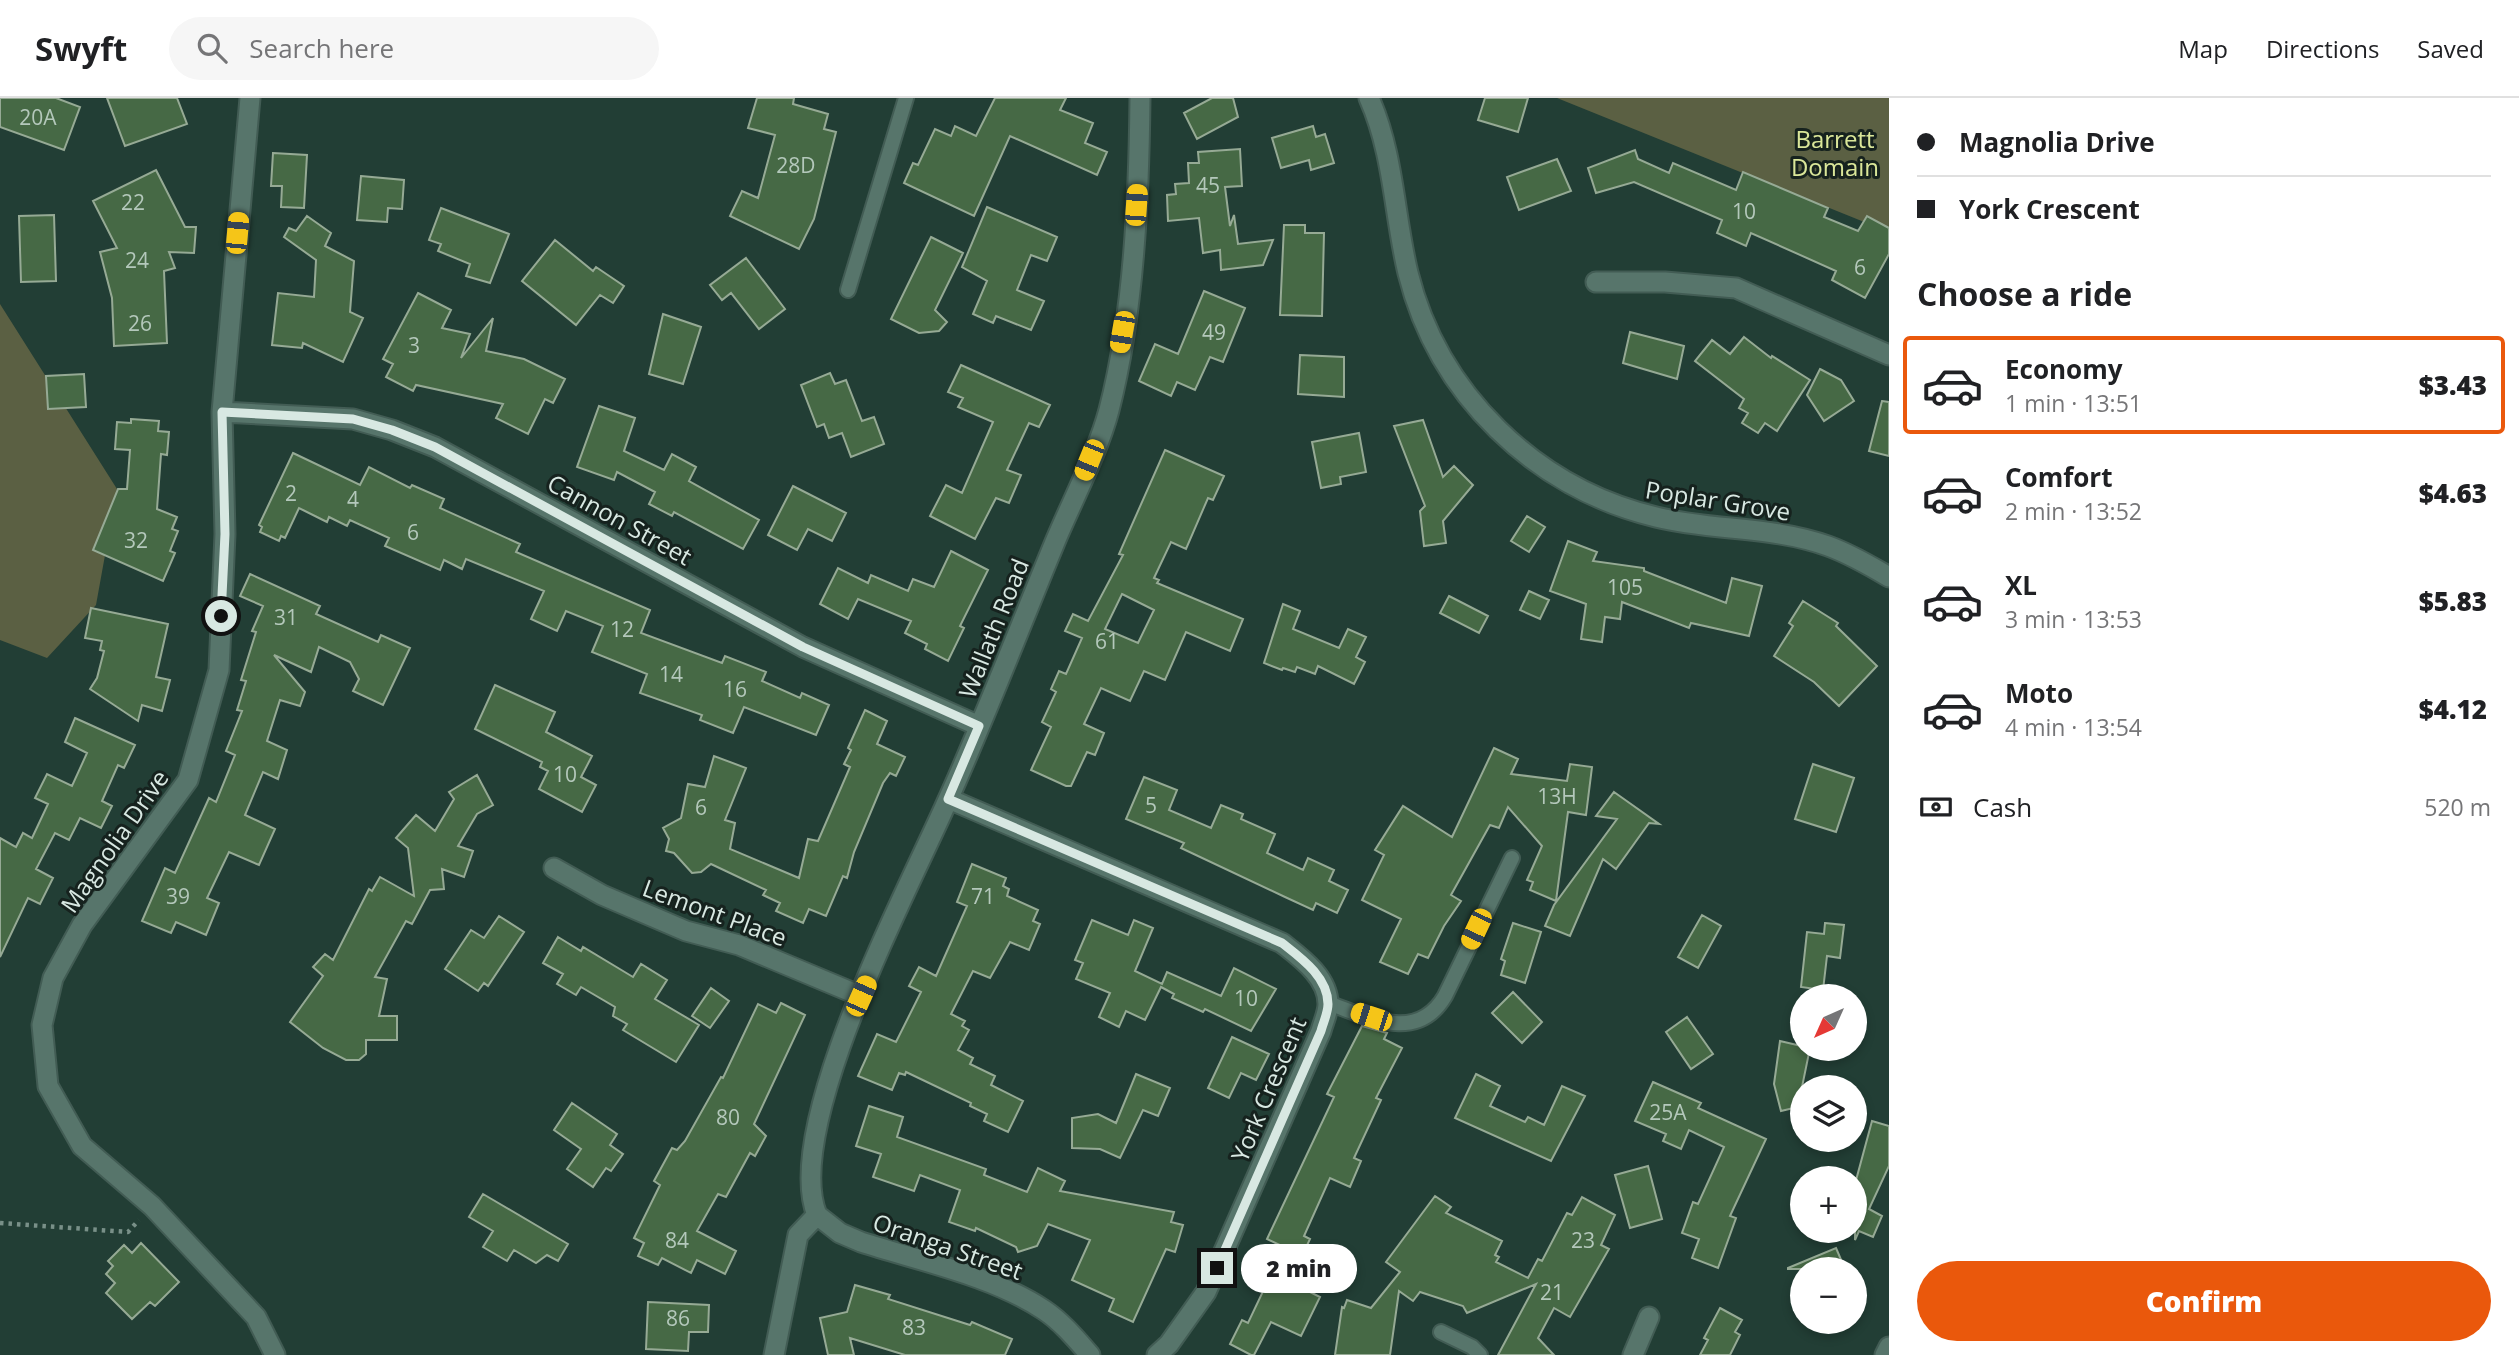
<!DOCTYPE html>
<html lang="en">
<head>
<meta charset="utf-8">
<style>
	:root { --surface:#fff; --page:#f6f6f6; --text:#202124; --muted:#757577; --line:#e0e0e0; --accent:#ea580c }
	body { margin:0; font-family:"Open Sans",sans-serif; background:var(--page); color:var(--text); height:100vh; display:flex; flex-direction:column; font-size:26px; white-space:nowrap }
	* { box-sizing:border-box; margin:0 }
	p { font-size:23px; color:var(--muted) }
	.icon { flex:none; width:38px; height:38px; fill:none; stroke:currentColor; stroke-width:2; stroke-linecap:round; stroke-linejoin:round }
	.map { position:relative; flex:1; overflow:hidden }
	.details { display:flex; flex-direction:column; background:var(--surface); width:630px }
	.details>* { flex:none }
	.hud { display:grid; align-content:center; height:154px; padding:0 28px; background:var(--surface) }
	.needle { width:46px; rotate:225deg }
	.tools { position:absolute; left:1790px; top:886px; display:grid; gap:14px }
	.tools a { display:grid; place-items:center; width:77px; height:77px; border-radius:50%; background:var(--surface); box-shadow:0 4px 10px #0003; font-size:35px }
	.end { position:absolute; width:32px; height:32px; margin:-16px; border:9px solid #d8e8e2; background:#111; box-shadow:0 0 0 4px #111 }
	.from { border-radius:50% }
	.bubble { position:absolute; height:49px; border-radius:24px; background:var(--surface); box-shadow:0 4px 10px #0003; font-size:23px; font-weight:800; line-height:49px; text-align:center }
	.car { position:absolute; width:21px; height:42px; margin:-21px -10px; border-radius:9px; box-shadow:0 0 5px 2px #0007; background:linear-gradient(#f5c518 24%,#345 0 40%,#f5c518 0 76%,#345 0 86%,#f5c518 0) }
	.hud b { display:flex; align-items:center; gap:24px; height:66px; font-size:26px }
	.hud b+b { border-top:2px solid var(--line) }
	.hud i { width:18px; height:18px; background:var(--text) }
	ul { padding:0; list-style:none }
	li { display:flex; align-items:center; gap:21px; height:98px; margin:0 14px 10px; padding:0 14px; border:4px solid transparent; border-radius:7px }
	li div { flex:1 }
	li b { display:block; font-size:26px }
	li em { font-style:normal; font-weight:800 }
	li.on { border-color:var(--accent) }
	li>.icon { width:63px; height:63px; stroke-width:1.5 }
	h2 { padding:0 28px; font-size:32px; line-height:84px }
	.pay { display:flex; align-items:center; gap:18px; height:77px; padding:0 28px; font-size:26px }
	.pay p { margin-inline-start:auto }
	.primary-button { display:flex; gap:14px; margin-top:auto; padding:14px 28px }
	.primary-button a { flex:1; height:80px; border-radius:42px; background:var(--accent); color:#fff; font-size:28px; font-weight:800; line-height:80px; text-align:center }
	header { display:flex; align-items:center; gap:42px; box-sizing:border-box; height:98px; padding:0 35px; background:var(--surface); border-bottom:2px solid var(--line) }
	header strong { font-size:33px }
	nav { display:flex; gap:38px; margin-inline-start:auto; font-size:24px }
	.search { width:490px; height:63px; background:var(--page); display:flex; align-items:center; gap:18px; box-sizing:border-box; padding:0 24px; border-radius:38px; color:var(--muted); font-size:26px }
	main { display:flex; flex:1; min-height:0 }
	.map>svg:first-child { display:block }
</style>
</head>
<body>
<header>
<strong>Swyft</strong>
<div class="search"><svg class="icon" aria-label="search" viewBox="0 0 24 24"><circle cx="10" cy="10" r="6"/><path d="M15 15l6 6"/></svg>Search here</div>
<nav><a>Map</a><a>Directions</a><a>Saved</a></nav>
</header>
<main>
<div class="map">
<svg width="1889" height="1257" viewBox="0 0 1889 1257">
	<rect width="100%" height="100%" fill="#223e35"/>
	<path fill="#5b6043" d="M1557 0H1889V134Z
		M0 206 117 391 96 507 47 560 0 542Z"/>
	<path fill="#466945" stroke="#96aa95" stroke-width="2" fill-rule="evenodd" d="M0 0H56L80 9 64 52 0 29Z
		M107 0H177L187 26 125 48Z
		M757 0H794L793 6 828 16 824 31 836 34 814 121 799 151 730 118 742 93 758 100 775 37 748 30Z
		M995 0H1066L1060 12 1093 25 1085 45 1107 54 1097 77 1010 38 974 118 904 85 913 65 918 67 935 31 951 38 955 28 976 38Z
		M1212 0H1233L1238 19 1197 41 1184 15Z
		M1485 0H1528L1518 34 1478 22Z
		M1313 28 1316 39 1325 36 1334 65 1311 72 1309 62 1281 70 1272 40Z
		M1240 51 1242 88 1225 89 1230 128 1234 117 1238 146 1273 142 1263 167 1221 172 1220 152 1203 155 1199 120 1168 123 1167 97 1176 96 1175 86 1189 85 1188 65H1199L1198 54Z
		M1635 52 1638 61 1669 75 1673 65 1736 92 1743 74 1828 110 1824 119 1858 133 1867 118 1889 130V156L1865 200 1832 182 1836 173 1751 135 1746 148 1717 135 1722 122 1634 84 1596 95 1588 70Z
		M273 55 307 57 304 110 281 109 282 88H271Z
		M1557 61 1571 93 1519 112 1507 79Z
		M156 72 185 129H196L194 155 169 154 175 170 164 173 167 245 114 248 112 200 100 154 117 150 93 103Z
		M361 78 404 82 402 111 388 110 387 124 357 122Z
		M987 109 1057 139 1047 163 1031 157 1017 192 1044 203 1031 232 996 218 993 225 973 216 987 183 962 169Z
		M441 110 509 136 490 185 466 178 470 166 438 153 441 146 429 142Z
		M54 117 56 183 21 184 19 118Z
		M307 118 331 135 325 148 354 163 350 214 363 220 343 264 303 245 302 250 272 247 278 195 314 199 316 162 284 139 289 130 296 133Z
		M1284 127H1305V135H1324L1322 218 1280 217Z
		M931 139 963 155 935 212 947 224 939 233 919 235 891 221Z
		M555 142 593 173 596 169 624 188 613 205 600 197 576 227 522 183Z
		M746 160 785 211 759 231 731 195 722 202 710 187Z
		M1204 193 1245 210 1223 264 1210 259 1195 292 1177 284 1171 298 1139 283 1155 246 1178 256Z
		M418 195 451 212 442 230 470 236 461 260 493 220 486 253 524 261 565 281 553 305 545 301 528 336 496 320 503 306 416 287 413 293 386 279 393 266 383 261Z
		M663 216 701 229 683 286 649 276Z
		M1630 234 1684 248 1677 281 1623 265Z
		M1744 239 1771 260 1772 258 1810 282 1777 333 1765 325 1758 335 1742 325 1748 315 1739 310 1744 301 1695 263 1712 242 1730 256Z
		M1300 257 1344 259V299L1298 296Z
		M961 267 1050 307 1039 329 1029 325 1007 372 1021 377 1009 405 996 400 975 441 930 418 946 387 962 395 993 324 958 309 963 300 948 294Z
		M1820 271 1841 282 1854 303 1824 323 1807 297Z
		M830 275 835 286 846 282 862 323 874 319 884 346 851 359 842 335 829 340 824 326 817 329 801 287Z
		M84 276 86 309 48 311 46 278Z
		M1882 303 1889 304V358L1869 353Z
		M599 308 635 320 624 353 664 372 672 356 696 369 689 383 759 422 743 451 674 414 672 418 649 406 655 394 617 374 614 382 577 369Z
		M131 321 159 323 158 333 169 334 167 357 161 356 157 411 177 419 172 431 178 433 170 453 175 455 163 483 93 452 118 391H127L130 352 115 351 117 324 131 325Z
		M1423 322 1443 379 1454 368 1473 387 1443 423 1446 445 1424 448 1420 413 1425 408 1394 328Z
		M1359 335 1366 374 1340 379 1341 386 1321 390 1312 344Z
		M1165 352 1224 378 1213 402 1208 400 1186 451 1171 444 1154 480 1159 482 1157 485 1243 521 1230 553 1186 534 1165 582 1144 573 1130 603 1101 590 1084 626 1104 635 1095 657 1087 654 1071 688H1066L1031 672 1051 629 1042 624 1056 594 1051 591 1059 573 1066 576 1082 540 1065 533 1073 516 1088 523 1123 457 1119 456ZM1122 496 1154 512 1138 545 1105 531Z
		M293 355 360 387 369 369 410 390 412 387 444 401 440 410 520 446 516 454 650 512 641 535 722 565 725 558 766 574 762 583 800 600 802 595 829 607 816 637 744 609 733 635 700 622 702 617 640 595 647 576 592 554 603 528 566 513 557 533 531 521 544 493 466 461 462 471 444 462 440 472 385 448 389 440 350 422 347 428 329 419 327 424 299 410 285 440 281 438 279 443 260 434 262 429 259 427Z
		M793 388 846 415 832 443 808 431 797 452 768 437Z
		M1527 418 1545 429 1529 454 1511 443Z
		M1568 443 1597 454 1593 463 1644 470V473L1726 505 1732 480 1762 488 1749 538 1691 525 1689 530 1622 504 1620 521 1605 519 1602 544 1581 541 1586 506 1550 493Z
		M951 453 988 472 960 528 964 530 948 563 925 551 927 546 905 535 911 523 858 501 848 521 820 506 838 470 868 485 871 477 908 493 913 481 934 489Z
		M250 476 320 508 316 516 378 544 381 537 410 550 383 607 353 593 359 581 350 564 319 549 311 574 274 557 305 594 300 608 280 602 267 643 287 652 278 681 263 674 245 717 275 731 259 767 229 754 207 800 219 805 206 837 176 824 171 835 142 823 165 770 175 775 209 700 216 704 235 657 226 653 242 613 237 612 246 583 241 582 256 534 252 533 263 508 240 498Z
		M1529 493 1549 502 1540 521 1520 512Z
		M1449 498 1488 518 1479 535 1440 515Z
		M1803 503 1838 525 1836 528 1877 568 1839 608 1814 584 1774 558 1793 528 1789 525Z
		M1283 506 1300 513 1293 531 1339 550 1348 531 1366 539 1356 559 1365 564 1354 586 1318 568 1315 576 1297 569 1295 574 1283 570 1282 572 1264 565Z
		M91 510 168 526 156 579 170 582 162 613 142 607 138 623 90 591 97 580 104 553 100 552 102 543 85 540Z
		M495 587 555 614 546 634 592 658 581 679 596 687 582 714 539 691 548 673 540 669 542 664 475 631Z
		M865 612 887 623 877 646 905 659 896 678 890 675 883 685 854 754 847 780 843 778 826 818 809 811 803 825 776 813 780 805 763 797 766 792 711 766 701 774 692 775 674 755 666 753 669 741 663 730 681 720 688 686 705 689 714 658 746 670 725 722 735 725 730 751 799 780 808 741 818 743 850 669 844 666 851 652 848 650Z
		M75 620 135 647 124 670 118 667 102 703 112 708 101 730 80 720 69 742 55 735 36 771 53 780 40 806 28 800 0 859V740L16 749 23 735 32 740 48 706 35 700 47 676 72 688 87 655 65 644Z
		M1494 650 1518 661 1511 676 1567 683 1570 666 1592 669 1586 717 1568 714 1556 803 1530 792 1533 784 1527 782 1542 748 1508 709 1499 730 1490 727 1451 797 1461 803 1444 828 1428 860 1418 856 1408 876 1380 864 1401 821 1362 802 1384 757 1375 752 1403 708 1452 739Z
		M1813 666 1854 680 1836 734 1795 721Z
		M477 677 493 707 477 716 458 748 473 753 464 779 442 771 444 791 430 792 412 826 406 823 375 879 387 881 379 918H397V942H366V956L359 962H346L323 950 290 924 323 878 313 869 325 856 333 862 369 791 372 793 380 779 414 798 408 750 396 740 416 717 435 733 454 701 449 694Z
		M1144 679 1177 692 1169 712 1211 730 1221 707 1243 716 1241 721 1275 736 1267 755 1303 772 1308 760 1334 772 1329 783 1348 792 1337 815 1316 805 1313 812 1285 799 1181 750 1184 745 1126 721Z
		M1614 694 1659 726 1649 725 1616 771 1603 761 1570 838 1545 828 1554 807 1617 721 1596 718Z
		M972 766 1006 780 1003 788 1009 791 1007 798 1038 812 1033 823 1040 826 1029 852 1010 844 990 880 973 873 951 916 965 923 962 928 969 932 958 952 973 960 970 966 995 978 991 987 1023 1003 1008 1034 984 1023 987 1016 970 1008 971 1005 906 974 905 977 899 975 892 992 858 978 877 936 896 944 921 894 909 888 919 869 936 878 967 808 957 804Z
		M1702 817 1721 828 1698 870 1678 859Z
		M499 818 524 834 488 888 484 885 478 893 445 871 471 832 484 840Z
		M1092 822 1128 837 1134 822 1153 830 1135 873 1162 886 1167 874 1221 898 1234 870 1276 891 1251 933 1205 911 1203 914 1172 900 1174 896 1161 889 1145 922 1126 913 1119 929 1099 919 1110 895 1076 881 1083 865 1075 862Z
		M1513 825 1541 834 1525 885 1501 877 1505 863 1501 861Z
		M1825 825 1844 827 1840 860 1827 858 1823 892 1801 889 1807 834 1824 836Z
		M558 839 581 853 583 849 633 879 641 866 667 882 655 901 699 927 676 964 623 932 627 926 613 918 615 909 581 889 576 897 557 886 563 876 543 865Z
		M711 890 729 903 710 930 692 918Z
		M1513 894 1542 924 1522 945 1492 915Z
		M781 905 805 917 754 1026 766 1038 755 1058 750 1055 726 1099 718 1096 697 1133 736 1153 725 1176 697 1162 691 1175 662 1160 658 1167 638 1158 644 1145 634 1140 660 1087 654 1083 672 1050 677 1052 685 1043 721 979 723 980 758 906 776 915Z
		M1687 919 1713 956 1691 971 1666 934Z
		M1362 928 1387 935 1384 941 1402 950 1376 1000 1381 1002 1354 1060 1361 1063 1350 1089 1330 1080 1304 1138 1310 1141 1290 1184 1320 1199 1301 1238 1271 1224 1254 1257H1251L1230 1246 1242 1222 1248 1225 1284 1149 1267 1141 1334 999 1327 996Z
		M1232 939 1269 956 1256 982 1241 975 1229 1000 1208 990Z
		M1780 943 1810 950 1802 989V1008L1781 1013 1774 986Z
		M1136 976 1170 990 1158 1018 1143 1012 1120 1060 1100 1051 1072 1050V1020L1098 1016 1116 1025Z
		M1476 976 1500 988 1490 1008 1525 1024 1528 1019 1544 1027 1562 988 1585 998 1551 1063 1455 1020Z
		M1653 984 1701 1005 1698 1010 1766 1041 1730 1118 1736 1120 1718 1170 1692 1160 1699 1141 1682 1135 1693 1104 1698 1106 1724 1049 1689 1032 1681 1051 1663 1043 1666 1036 1635 1023Z
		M572 1005 617 1036 610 1047 623 1056 611 1073 606 1070 593 1089 567 1071 581 1051 554 1032Z
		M869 1008 903 1019 897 1039 986 1071 984 1077 1027 1094 1038 1070 1065 1083 1060 1093 1174 1114 1171 1124 1183 1127 1175 1154 1166 1151 1133 1224 1109 1213 1114 1201 1072 1182 1090 1142 1048 1126 1037 1148 1018 1154 1016 1149 976 1130 975 1133 949 1124 960 1092 920 1077 914 1093 873 1079 881 1056 856 1048Z
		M1872 1023 1889 1028V1068L1869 1111 1882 1118 1873 1139 1859 1133 1855 1142V1086Z
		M1648 1068 1662 1121 1630 1130 1615 1077Z
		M483 1096 568 1146 558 1163 547 1157 536 1165 514 1152 507 1163 483 1149 493 1133 469 1119Z
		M1435 1098 1451 1109 1446 1115 1502 1143 1495 1157 1499 1159 1496 1164 1528 1180 1538 1161 1542 1163 1567 1115 1572 1117 1582 1099 1615 1117 1601 1147 1609 1151 1570 1219 1554 1210 1538 1240 1554 1257H1498L1536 1186 1467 1215 1463 1208 1420 1194 1413 1203 1399 1193 1390 1257H1335L1342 1209 1344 1210 1347 1202 1371 1210 1400 1174 1386 1164Z
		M141 1145 179 1184 155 1208 150 1204 132 1221 106 1195 115 1185 106 1176 113 1168 108 1163 124 1147 132 1155Z
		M1836 1150 1845 1171H1788V1170Z
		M855 1187 890 1197 888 1201 970 1227 972 1224 1012 1241 1005 1257H905L850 1240 854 1257H828L820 1220 847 1214Z
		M648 1204 709 1207 708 1234H689L688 1253 646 1251Z
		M1720 1210 1742 1222 1735 1234 1740 1237 1730 1257H1700L1708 1242 1704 1240Z"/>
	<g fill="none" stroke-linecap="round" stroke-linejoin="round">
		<defs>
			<path id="service" d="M848 192 906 0
				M1328 905C1368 919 1417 946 1445 898L1512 760
				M1441 1234 1472 1249 1480 1257"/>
			<path id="minor" d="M250 0 222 314 225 436 219 572 188 682 82 827 53 880 42 927 48 988 82 1048 152 1108 256 1219 275 1257
				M1596 184H1665L1736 190 1889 257
				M222 314 353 321 392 332 435 349 803 549 979 628
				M949 701 1282 845C1301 860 1328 879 1328 906 1328 915 1323 925 1321 933L1206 1194 1169 1246 1157 1257
				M554 770 602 797 686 833 739 847 861 898
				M817 1117 840 1135 861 1144C920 1163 993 1178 1044 1212 1062 1224 1076 1241 1090 1257
				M774 1257 798 1137 817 1117C782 1031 907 794 946 706 985 620 1019 531 1055 444 1072 403 1098 354 1109 312 1134 215 1139 100 1140 0
				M1633 1257 1649 1219"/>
			<path id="tertiary" d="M1369 0C1394 56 1394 117 1408 175 1438 296 1535 390 1656 419 1712 433 1773 428 1828 448 1850 456 1869 467 1889 479
				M1885 1257 1889 1249"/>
		</defs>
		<use href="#service" stroke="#425c54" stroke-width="18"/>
		<use href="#minor" stroke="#425c54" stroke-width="23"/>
		<use href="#tertiary" stroke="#425c54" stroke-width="23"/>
		<path stroke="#799088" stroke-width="4.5" stroke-dasharray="3.5 5" stroke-linecap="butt" d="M0 1125 128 1134 139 1122"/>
		<use href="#service" stroke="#57756b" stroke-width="14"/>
		<use href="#minor" stroke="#57756b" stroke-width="19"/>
		<use href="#tertiary" stroke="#57756b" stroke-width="19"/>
	</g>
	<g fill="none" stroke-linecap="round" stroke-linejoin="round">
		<path stroke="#d8e8e2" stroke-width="9" d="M221 518 225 436 222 314 353 321 392 332 435 349 803 549 979 628 948 701 1282 845C1301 860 1328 879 1328 906 1328 915 1323 925 1321 933L1217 1170"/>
	</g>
	<g text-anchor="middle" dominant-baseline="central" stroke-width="6" stroke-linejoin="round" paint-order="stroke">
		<g font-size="21" fill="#b4c8bb">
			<text x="38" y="19">20A</text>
			<text x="796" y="67">28D</text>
			<text x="1208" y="87">45</text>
			<text x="133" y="104">22</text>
			<text x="1744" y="113">10</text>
			<text x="137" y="162">24</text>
			<text x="1860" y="169">6</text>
			<text x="140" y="225">26</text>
			<text x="1214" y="234">49</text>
			<text x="414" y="247">3</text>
			<text x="291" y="395">2</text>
			<text x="353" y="401">4</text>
			<text x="413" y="434">6</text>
			<text x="136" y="442">32</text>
			<text x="1625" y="489">105</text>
			<text x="286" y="519">31</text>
			<text x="622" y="531">12</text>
			<text x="1107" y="543">61</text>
			<text x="671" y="576">14</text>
			<text x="735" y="591">16</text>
			<text x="565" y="676">10</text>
			<text x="1557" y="698">13H</text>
			<text x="1151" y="707">5</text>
			<text x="701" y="709">6</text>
			<text x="178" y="798">39</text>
			<text x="983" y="798">71</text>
			<text x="1246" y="900">10</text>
			<text x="1668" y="1014">25A</text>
			<text x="728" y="1019">80</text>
			<text x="677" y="1142">84</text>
			<text x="1583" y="1142">23</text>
			<text x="1552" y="1194">21</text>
			<text x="678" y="1220">86</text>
			<text x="914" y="1229">83</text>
		</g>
		<g font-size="24" fill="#dae699" stroke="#16221e">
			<text x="1835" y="40">Barrett<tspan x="1835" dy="28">Domain</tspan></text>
		</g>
		<g font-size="24" fill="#d8e8e2" stroke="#16221e">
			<text transform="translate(1718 402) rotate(9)">Poplar Grove</text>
			<text transform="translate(620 421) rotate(29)">Cannon Street</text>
			<text transform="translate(993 530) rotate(-68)">Wallath Road</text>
			<text transform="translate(114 743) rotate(-55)">Magnolia Drive</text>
			<text transform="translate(715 814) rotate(20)">Lemont Place</text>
			<text transform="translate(1268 991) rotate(-67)">York Crescent</text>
			<text transform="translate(948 1148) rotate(19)">Oranga Street</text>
		</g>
	</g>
</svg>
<div class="tools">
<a><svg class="needle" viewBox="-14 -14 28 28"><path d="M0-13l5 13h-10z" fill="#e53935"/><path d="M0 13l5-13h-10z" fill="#757577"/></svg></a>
<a><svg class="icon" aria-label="layers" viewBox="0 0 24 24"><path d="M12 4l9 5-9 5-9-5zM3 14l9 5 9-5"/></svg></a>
<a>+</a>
<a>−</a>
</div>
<i class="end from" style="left:221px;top:518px"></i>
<i class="end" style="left:1217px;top:1170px"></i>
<div class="bubble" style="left:1241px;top:1146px;width:116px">2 min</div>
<i class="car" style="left:1136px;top:107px;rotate:4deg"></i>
<i class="car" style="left:237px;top:135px;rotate:5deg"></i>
<i class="car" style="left:1122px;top:234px;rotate:190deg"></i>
<i class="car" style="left:1089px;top:362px;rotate:202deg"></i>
<i class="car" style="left:1476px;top:831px;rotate:205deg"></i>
<i class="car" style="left:861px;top:898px;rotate:24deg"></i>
<i class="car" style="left:1371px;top:919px;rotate:288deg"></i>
</div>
<section class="details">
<div class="hud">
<b><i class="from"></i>Magnolia Drive</b>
<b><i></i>York Crescent</b>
</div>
<h2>Choose a ride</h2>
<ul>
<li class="on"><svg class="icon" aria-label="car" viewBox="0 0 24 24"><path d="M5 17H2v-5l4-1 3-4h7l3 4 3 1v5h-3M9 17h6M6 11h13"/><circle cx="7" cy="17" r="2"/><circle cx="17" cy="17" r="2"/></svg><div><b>Economy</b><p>1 min · 13:51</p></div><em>$3.43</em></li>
<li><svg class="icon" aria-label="car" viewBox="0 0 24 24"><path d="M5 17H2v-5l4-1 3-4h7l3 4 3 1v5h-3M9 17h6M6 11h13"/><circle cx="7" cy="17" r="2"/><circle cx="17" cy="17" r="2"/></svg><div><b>Comfort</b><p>2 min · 13:52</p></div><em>$4.63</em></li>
<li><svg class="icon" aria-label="car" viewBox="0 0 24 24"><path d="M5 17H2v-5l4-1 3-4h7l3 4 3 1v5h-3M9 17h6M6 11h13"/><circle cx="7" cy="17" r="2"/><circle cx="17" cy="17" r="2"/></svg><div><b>XL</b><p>3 min · 13:53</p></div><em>$5.83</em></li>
<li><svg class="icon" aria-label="car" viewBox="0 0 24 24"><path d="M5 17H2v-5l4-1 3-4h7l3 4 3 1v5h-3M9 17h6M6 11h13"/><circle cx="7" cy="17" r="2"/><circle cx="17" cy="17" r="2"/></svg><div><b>Moto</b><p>4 min · 13:54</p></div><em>$4.12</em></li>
</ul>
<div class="pay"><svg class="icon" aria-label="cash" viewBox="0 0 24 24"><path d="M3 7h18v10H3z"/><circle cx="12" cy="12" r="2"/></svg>Cash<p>520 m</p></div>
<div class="primary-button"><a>Confirm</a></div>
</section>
</main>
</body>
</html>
